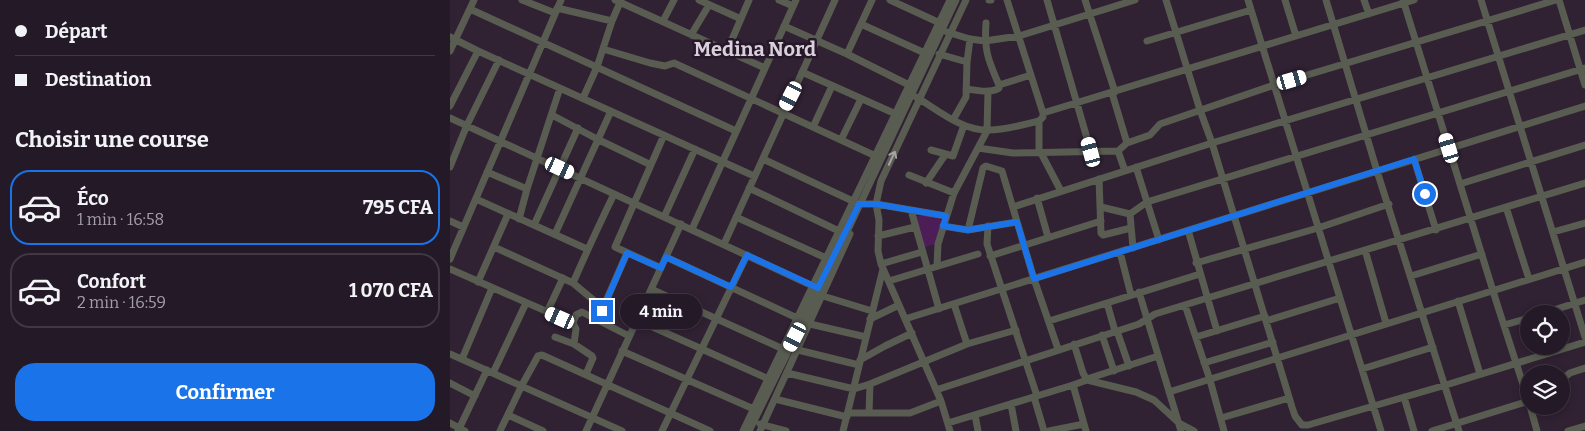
<!DOCTYPE html>
<html lang="fr">
<head>
<meta charset="utf-8">
<style>
	:root { --surface:#241926; --page:#302632; --text:#f1f3f6; --muted:#a3a0a7; --line:#413843; --accent:#1a73e8 }
	body { margin:0; font-family:Bitter,serif; background:var(--page); color:var(--text); height:100vh; display:flex; flex-direction:column; font-size:19px; white-space:nowrap }
	* { box-sizing:border-box; margin:0 }
	p { font-size:16px; color:var(--muted) }
	.icon { flex:none; width:28px; height:28px; fill:none; stroke:currentColor; stroke-width:2; stroke-linecap:round; stroke-linejoin:round }
	.map { position:relative; flex:1; overflow:hidden }
	.panel { display:flex; flex-direction:column; background:var(--surface); width:450px }
	.panel>* { flex:none }
	.top-card { display:grid; align-content:center; height:110px; padding:0 15px; background:var(--surface) }
	.controls { position:absolute; left:1070px; top:305px; display:grid; gap:10px }
	.controls a { display:grid; place-items:center; width:50px; height:50px; border-radius:50%; background:var(--surface); box-shadow:0 2px 8px #0003,0 0 0 1px var(--line); font-size:25px }
	.end { position:absolute; width:22px; height:22px; margin:-11px; border:6px solid #1a73e8; background:#fff; box-shadow:0 0 0 2px #fff }
	.from { border-radius:50% }
	.bubble { position:absolute; height:35px; border-radius:18px; background:var(--surface); box-shadow:0 2px 8px #0003,0 0 0 1px var(--line); font-size:16px; font-weight:700; line-height:35px; text-align:center }
	.car { position:absolute; width:15px; height:30px; margin:-15px -8px; border-radius:6px; box-shadow:0 0 4px 1px #0007; background:linear-gradient(#fff 24%,#345 0 40%,#fff 0 76%,#345 0 86%,#fff 0) }
	.top-card b { display:flex; align-items:center; gap:18px; height:48px; font-size:19px }
	.top-card b+b { border-top:1px solid var(--line) }
	.top-card i { width:12px; height:12px; background:var(--text) }
	ul { padding:0; list-style:none }
	li { display:flex; align-items:center; gap:15px; height:75px; margin:0 10px 8px; padding:0 5px; border:2px solid var(--line); border-radius:20px }
	li div { flex:1 }
	li b { display:block; font-size:19px }
	li em { font-style:normal; font-weight:700 }
	li.current { border-color:var(--accent) }
	li>.icon { width:45px; height:45px; stroke-width:1.5 }
	h2 { padding:0 15px; font-size:22px; line-height:60px }
	.action { display:flex; gap:10px; margin-top:auto; padding:10px 15px }
	.action a { flex:1; height:58px; border-radius:20px; background:var(--accent); color:#fff; font-size:20px; font-weight:700; line-height:58px; text-align:center }
	main { display:flex; flex:1; min-height:0 }
	.map>svg:first-child { display:block }
</style>
</head>
<body>
<main>
<section class="panel">
<div class="top-card">
<b><i class="from"></i>Départ</b>
<b><i></i>Destination</b>
</div>
<h2>Choisir une course</h2>
<ul>
<li class="current"><svg class="icon" aria-label="car" viewBox="0 0 24 24"><path d="M5 17H2v-5l4-1 3-4h7l3 4 3 1v5h-3M9 17h6M6 11h13"/><circle cx="7" cy="17" r="2"/><circle cx="17" cy="17" r="2"/></svg><div><b>Éco</b><p>1 min · 16:58</p></div><em>795 CFA</em></li>
<li><svg class="icon" aria-label="car" viewBox="0 0 24 24"><path d="M5 17H2v-5l4-1 3-4h7l3 4 3 1v5h-3M9 17h6M6 11h13"/><circle cx="7" cy="17" r="2"/><circle cx="17" cy="17" r="2"/></svg><div><b>Confort</b><p>2 min · 16:59</p></div><em>1 070 CFA</em></li>
</ul>
<div class="action"><a>Confirmer</a></div>
</section>
<div class="map">
<svg width="1135" height="431" viewBox="0 0 1135 431">
	<rect width="100%" height="100%" fill="#302133"/>
	<path fill="#4d1d57" d="M489 215 492 224 486 244 473 248 464 216Z"/>
	<g fill="none" stroke-linecap="round" stroke-linejoin="round">
		<path stroke="#595c51" stroke-width="7" d="M72 0 105 13
			M165 0 315 68
			M249 0 291 19
			M329 0 343 6
			M440 0 492 24
			M539 0H541
			M557 0 593 113V117L589 121V153
			M597 0 641 152
			M635 0 665 92
			M716 0 750 110 762 143 842 407 845 416 852 425H858L996 385 1135 342
			M798 0 931 431
			M835 0 846 36
			M876 0 927 171 1009 431
			M914 0 919 14
			M953 0 1048 307 1079 403
			M1031 0 1135 337
			M1109 0 1135 85
			M107 8 162 21
			M20 9 286 131
			M213 21 224 0
			M536 23C534 50 538 60 549 85
			M411 24 479 55
			M334 26 397 54 463 87
			M497 32 520 39 535 41 569 36 685 0
			M241 35 259 5
			M0 37 28 51 304 176
			M697 41 801 10
			M153 49 200 63 215 66 224 63 430 158
			M0 51 24 0
			M277 51 299 0
			M397 54 422 0
			M489 54 517 62
			M352 72 448 115
			M516 89C526 90 540 94 549 88V85L581 75
			M662 93 677 143
			M466 97C488 110 512 131 539 130 555 130 573 125 589 121
			M133 98 147 67 162 21 171 0
			M0 106 28 51
			M593 113 964 0
			M102 115 147 139 199 164 201 163
			M0 118 365 287
			M503 120 516 97 517 62 520 39
			M363 127 382 86
			M391 140 411 99
			M528 148 563 153 668 151
			M481 150 503 156 514 125
			M591 153 611 191
			M313 159 409 204H426L496 216
			M964 159 986 230
			M0 167 17 125 49 60
			M686 167 709 240
			M675 171 668 151 677 143 700 135 710 124 824 85 1106 0
			M37 172 77 189
			M459 175 504 193
			M649 179 651 233 653 235 681 228
			M476 183 495 155
			M1010 184 1135 145
			M299 188 393 233
			M587 198 598 237
			M26 199 137 249
			M563 207 762 143 1135 30
			M651 207 680 214 697 202 1135 68
			M1056 207 1079 279
			M461 210 489 309
			M680 214 683 248
			M214 217 245 149
			M286 217 376 258
			M69 219 77 189 110 88
			M0 221 13 227
			M84 225 128 128
			M493 226 518 230 567 222
			M538 226 537 244 587 396
			M242 229 346 0
			M518 230 533 168 536 166 552 171 584 279 608 349
			M738 230 767 331
			M1103 232 1135 223
			M105 234 161 111
			M428 236 465 227
			M274 244 385 0
			M44 247 123 283 153 308
			M915 250 936 323
			M670 252 681 295
			M540 256 651 221
			M216 257 347 318
			M0 259 111 0
			M746 263 868 228 939 204
			M431 264 472 252
			M487 266 488 244 504 193 537 131 538 91
			M211 268 165 247 214 135
			M0 269 123 323 126 329 124 344 142 356 143 358 136 374
			M961 276 1032 254
			M439 281 528 254
			M28 282 58 214
			M123 283C136 253 150 223 164 194
			M201 289 333 349
			M689 292 731 431
			M373 296 422 311
			M1008 301 1030 374
			M657 303 665 331
			M504 304 517 344
			M735 305 760 380 774 431
			M97 312 113 278
			M1091 314 1135 300
			M420 319 449 305
			M455 319 1135 106
			M187 320 321 380
			M599 321 750 274
			M816 321 890 298
			M123 323 126 315 132 312 179 336
			M360 324 416 337
			M158 325 153 316V308L177 253
			M1054 325 1079 318
			M667 331 679 366
			M652 335 664 371
			M105 337 124 344
			M746 337 815 316
			M624 344 633 373 637 380 623 385 636 431
			M348 350 409 365
			M172 351 306 410
			M0 354 172 431
			M12 359 42 288
			M410 360 435 346 462 333
			M754 363 823 342
			M912 369 983 347
			M43 373 76 303
			M337 373 404 389 420 384 517 344 566 330
			M637 379 708 356
			M637 380 686 392 704 400 729 423 744 431
			M1111 380 1120 373 1135 368
			M0 383 25 396
			M486 390 689 324 705 314 1135 183
			M719 392 1135 262
			M584 397 594 431
			M954 397 964 431
			M325 399 397 417
			M561 404 566 431
			M1080 406 1087 431
			M398 413H460L491 401
			M419 413 420 384
			M58 415 93 431
			M525 415 528 431
			M771 418 839 398
			M0 423 15 431
			M498 423 623 385
			M310 424 336 431
			M8 431 37 370
			M50 431 72 385 88 356 92 355 260 431
			M136 431 231 224
			M212 431 297 255
			M293 431 500 0
			M299 431 396 234 506 0
			M310 431 400 234
			M393 431 433 269
			M500 431 491 401 431 264 428 251 429 220 426 204 431 181 516 0
			M599 431 634 424
			M982 431 1079 401
			M1118 431 1135 426"/>
	</g>
	<defs><path id="oneway-shaft" d="M-6 0H5M1.5-3L5.5 0L1.5 3" fill="none" stroke-width="1.6" stroke-linecap="round" stroke-linejoin="round" transform="scale(1.25)"/></defs>
	<use stroke="#a6a2a4" href="#oneway-shaft" transform="translate(442 158) rotate(-65)"/>
	<g fill="none" stroke-linecap="round" stroke-linejoin="round">
		<path stroke="#1a73e8" stroke-width="6" d="M152 311 177 253 211 268 216 257 281 287 297 255 368 288 409 204H426L496 216 493 226 518 230 567 222 584 279 964 159 975 194"/>
	</g>
	<g text-anchor="middle" dominant-baseline="central" stroke-width="5" stroke-linejoin="round" paint-order="stroke">
		<g font-size="20" font-weight="bold" fill="#dad0dc" stroke="#261829">
			<text x="305" y="49">Medina Nord</text>
		</g>
	</g>
</svg>
<div class="controls">
<a><svg class="icon" aria-label="locate" viewBox="0 0 24 24"><circle cx="12" cy="12" r="6"/><path d="M12 2v4M12 18v4M2 12h4M18 12h4"/></svg></a>
<a><svg class="icon" aria-label="layers" viewBox="0 0 24 24"><path d="M12 4l9 5-9 5-9-5zM3 14l9 5 9-5"/></svg></a>
</div>
<i class="end from" style="left:975px;top:194px"></i>
<i class="end" style="left:152px;top:311px"></i>
<div class="bubble" style="left:170px;top:294px;width:82px">4 min</div>
<i class="car" style="left:842px;top:80px;rotate:74deg"></i>
<i class="car" style="left:341px;top:96px;rotate:207deg"></i>
<i class="car" style="left:999px;top:148px;rotate:343deg"></i>
<i class="car" style="left:641px;top:152px;rotate:345deg"></i>
<i class="car" style="left:110px;top:168px;rotate:115deg"></i>
<i class="car" style="left:110px;top:318px;rotate:294deg"></i>
<i class="car" style="left:345px;top:337px;rotate:207deg"></i>
</div>
</main>
</body>
</html>
